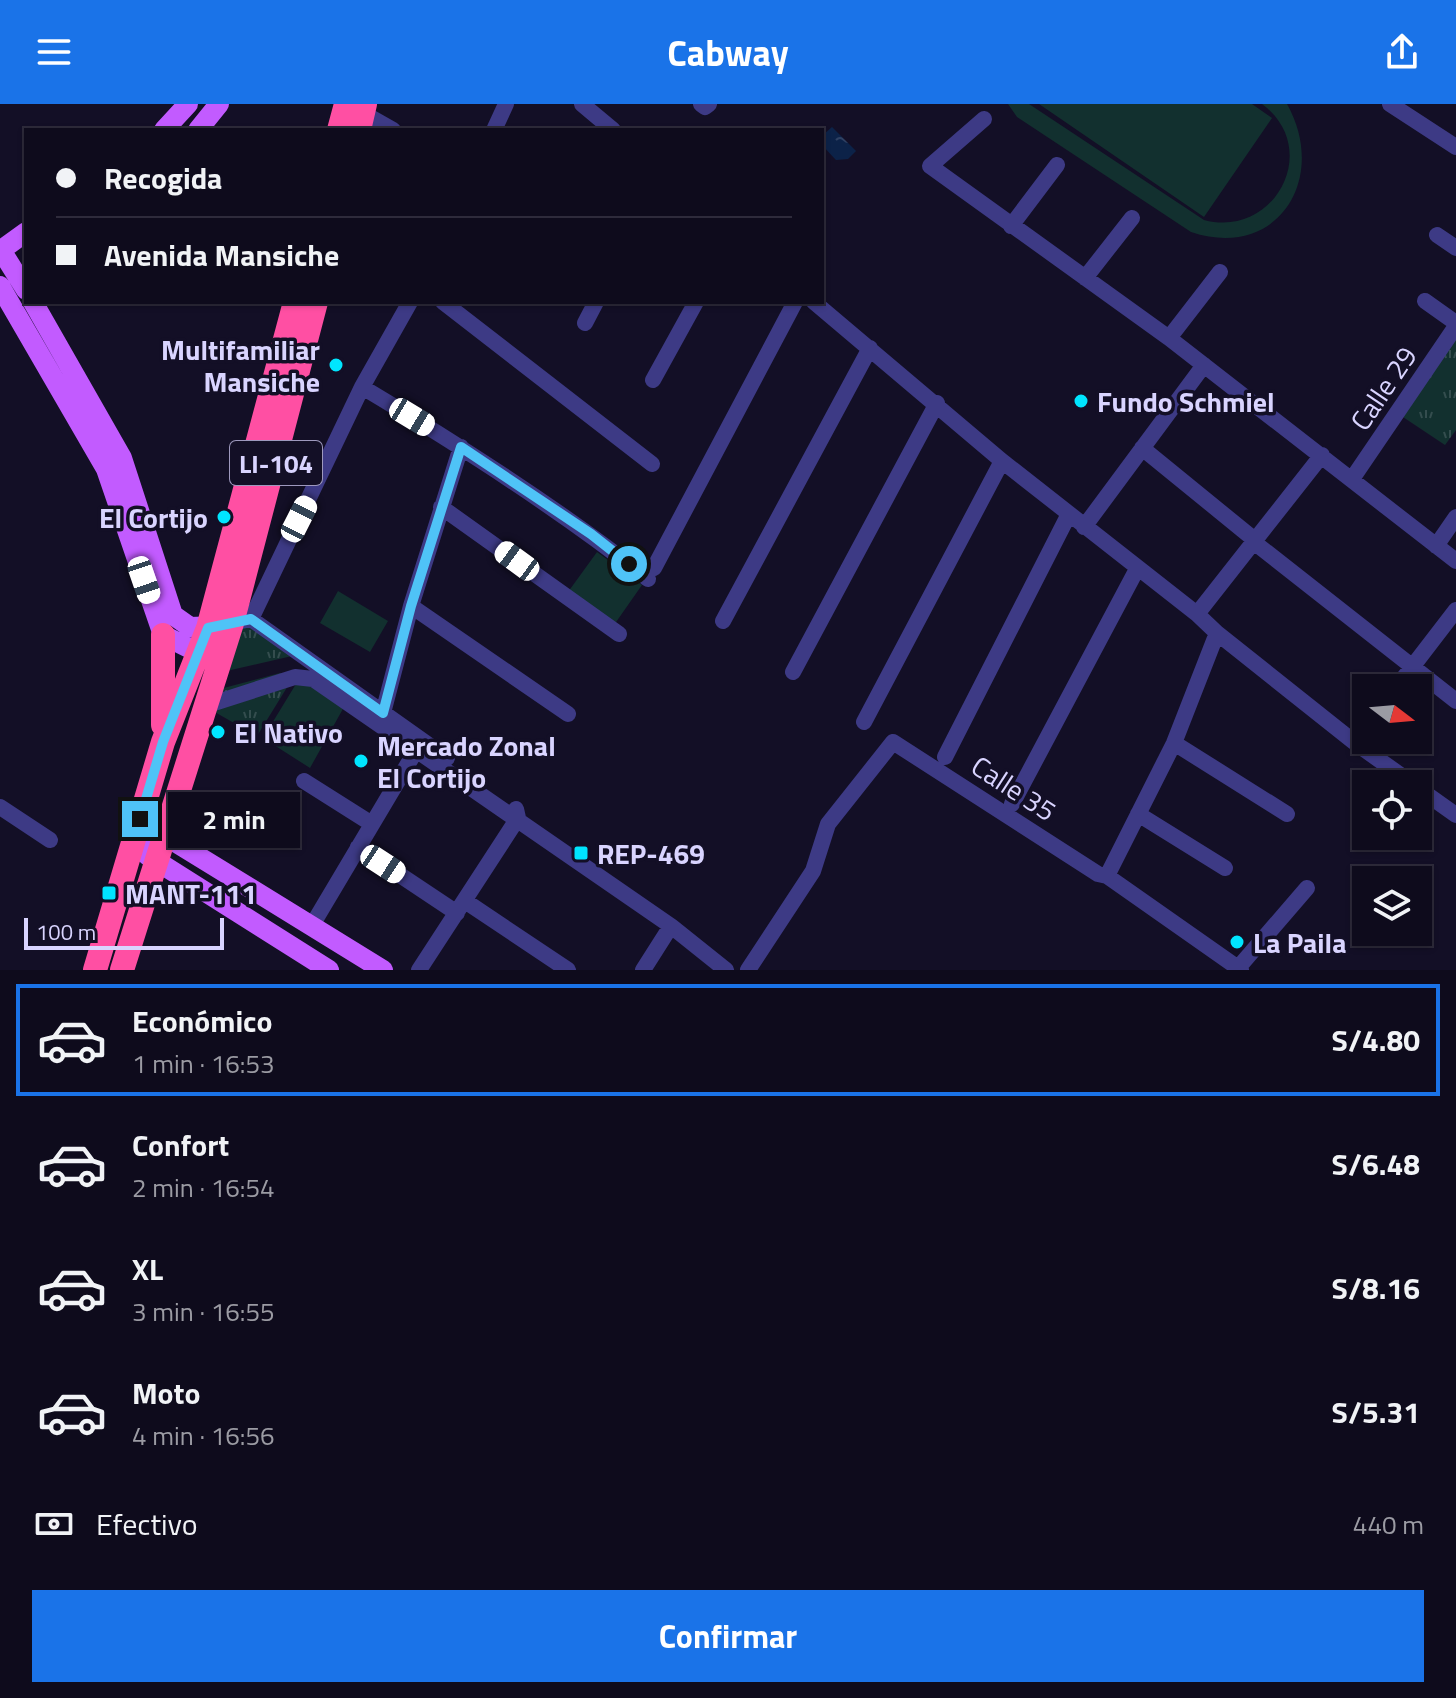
<!DOCTYPE html>
<html lang="es">
<head>
<meta charset="utf-8">
<style>
	:root { --surface:#0e0b1c; --page:#1c1929; --text:#f1f3f6; --muted:#9b9ba3; --line:#2e2b3b; --accent:#1a73e8 }
	body { margin:0; font-family:"Titillium Web",sans-serif; background:var(--page); color:var(--text); height:100vh; display:flex; flex-direction:column; font-size:30px; white-space:nowrap }
	* { box-sizing:border-box; margin:0 }
	p { font-size:26px; color:var(--muted) }
	.icon { flex:none; width:44px; height:44px; fill:none; stroke:currentColor; stroke-width:2; stroke-linecap:round; stroke-linejoin:round }
	.map { position:relative; height:866px; overflow:hidden }
	.sheet { display:flex; flex-direction:column; background:var(--surface); flex:1 }
	.sheet>* { flex:none }
	.guide { position:absolute; left:24px; top:24px; width:800px; height:176px; border-radius:0px; box-shadow:0 2px 6px #0004,0 0 0 2px var(--line); display:grid; align-content:center; height:176px; padding:0 32px; background:var(--surface) }
	.needle { width:52px; rotate:106deg }
	.buttons { position:absolute; left:1352px; top:570px; display:grid; gap:16px }
	.buttons a { display:grid; place-items:center; width:80px; height:80px; border-radius:0px; background:var(--surface); box-shadow:0 2px 6px #0004,0 0 0 2px var(--line); font-size:40px }
	.scale { position:absolute; left:24px; bottom:20px; width:200px; box-sizing:border-box; padding-left:8px; border:4px solid #d9d4ff; border-top:0; font-size:22px; line-height:28px; white-space:nowrap; color:#d9d4ff; -webkit-text-stroke:6px #130f26; paint-order:stroke }
	.end { position:absolute; width:36px; height:36px; margin:-18px; border:10px solid #4fc3f7; background:#111; box-shadow:0 0 0 4px #111 }
	.from { border-radius:50% }
	.bubble { position:absolute; height:56px; border-radius:0px; background:var(--surface); box-shadow:0 2px 6px #0004,0 0 0 2px var(--line); font-size:26px; font-weight:700; line-height:56px; text-align:center }
	.car { position:absolute; width:24px; height:48px; margin:-24px -12px; border-radius:10px; box-shadow:0 0 6px 2px #0007; background:linear-gradient(#fff 24%,#345 0 40%,#fff 0 76%,#345 0 86%,#fff 0) }
	.guide b { display:flex; align-items:center; gap:28px; height:76px; font-size:30px }
	.guide b+b { border-top:2px solid var(--line) }
	.guide i { width:20px; height:20px; background:var(--text) }
	ul { padding:14px 0 0; list-style:none }
	li { display:flex; align-items:center; gap:24px; height:112px; margin:0 16px 12px; padding:0 16px; border:4px solid transparent; border-radius:0px }
	li div { flex:1 }
	li b { display:block; font-size:30px }
	li em { font-style:normal; font-weight:700 }
	li.active { border-color:var(--accent) }
	li>.icon { width:72px; height:72px; stroke-width:1.5 }
	.pay { display:flex; align-items:center; gap:20px; height:88px; padding:0 32px; font-size:30px }
	.pay p { margin-inline-start:auto }
	.cta { display:flex; gap:16px; margin-top:auto; padding:16px 32px }
	.cta a { flex:1; height:92px; border-radius:0px; background:var(--accent); color:#fff; font-size:32px; font-weight:700; line-height:92px; text-align:center }
	header { display:flex; justify-content:space-between; align-items:center; height:104px; padding:0 32px; background:var(--accent); color:#fff; font-size:36px; font-weight:700 }
	.map>svg:first-child { display:block }
</style>
</head>
<body>
<header><svg class="icon" aria-label="menu" viewBox="0 0 24 24"><path d="M4 6h16M4 12h16M4 18h16"/></svg>Cabway<svg class="icon" aria-label="share" viewBox="0 0 24 24"><path d="M12 15V3M7 8l5-5 5 5M5 13v7h14v-7"/></svg></header>
<div class="map">
<svg width="1456" height="866" viewBox="0 0 1456 866">
	<defs>
		<pattern id="park-tufts" width="24" height="20" patternUnits="userSpaceOnUse" patternTransform="scale(2)"><rect width="24" height="20" fill="#12302f"/><path d="M3 7l-1-3M5 7V3M7 7l1-3M15 17l-1-3M17 17v-4M19 17l1-3" fill="none" stroke="#344d4e"/></pattern>
		<pattern id="water-ripples" width="26" height="14" patternUnits="userSpaceOnUse" patternTransform="scale(2)"><rect width="26" height="14" fill="#0c2248"/><path d="M2 4q2-2 4 0t4 0M15 11q2-2 4 0t4 0" fill="none" stroke="#2f4163"/></pattern>
	</defs>
	<rect width="100%" height="100%" fill="#130f26"/>
	<path fill="url(#park-tufts)" d="M1456 233V326L1445 341 1403 313Z
		M246 519 292 552 222 568 236 522Z
		M280 569 294 572 257 632 213 607 220 585Z"/>
	<path fill="#12302f" d="M1008 0H1029L1204 116C1274 135 1323 45 1262 0H1287C1329 75 1277 157 1191 128L1017 13Z
		M1039 0H1252L1272 14 1204 113Z
		M597 448 642 481 614 521 568 488Z
		M338 487 388 517 370 548 320 519Z
		M299 575 344 603 310 664 263 634Z"/>
	<path fill="url(#water-ripples)" d="M832 23 856 47 848 55 836 56 822 41V32Z"/>
	<g fill="none" stroke-linecap="round" stroke-linejoin="round">
		<path stroke="#3d3a85" stroke-width="16" d="M582 0 613 26
			M701 0 705 3 709 0
			M1390 0 1456 43
			M363 9 393 26
			M984 15 930 62 1169 234 1456 457
			M494 26 506 0
			M1011 122 1057 61
			M1437 131 1456 144
			M1085 174 1132 114
			M1425 197 1456 219
			M443 198 652 360
			M814 198 1002 357 1197 510
			M585 219 596 198
			M1169 234 1220 168
			M653 276 696 198
			M362 283C461 342 558 404 648 475
			M1142 344 1250 432
			M1352 375 1456 222
			M441 403 619 530
			M1084 423 1204 261
			M1255 439 1456 597
			M1436 442 1456 413
			M654 464 795 198
			M411 502 568 610
			M251 515 362 283 410 198
			M723 517 870 244
			M232 519 251 515 447 654
			M1217 529 1354 638 1413 680
			M793 568 937 299
			M1396 584 1456 506
			M205 602 295 573 313 575 671 822 726 866
			M383 609 411 502 461 343
			M864 618 1002 357
			M1354 638 1366 623
			M1174 639 1287 710
			M945 653 1069 410
			M304 677 372 720
			M1418 684 1456 711
			M1012 700 1137 465
			M0 703 50 736
			M1138 710 1225 764
			M358 743 457 809
			M1107 772 1174 639 1217 529 1197 510 1322 351
			M465 797 568 866
			M311 823 421 638
			M1238 864 1307 784
			M419 866 518 714 516 705
			M643 866 671 822
			M748 866 813 767 828 720 893 638 1098 770 1107 772 1241 866"/>
		<path stroke="#c25bff" stroke-width="20" d="M164 26 188 0
			M198 26 219 0
			M1 146 26 186
			M0 147 26 128
			M0 182 106 365 163 531 187 543 213 546
			M33 198 122 354 173 511 190 523 219 522
			M132 740 162 730 383 866
			M147 751 329 866"/>
		<path stroke="#ff4fa3" stroke-width="24" d="M339 26 346 0
			M359 26 365 0
			M163 531V621
			M95 866 163 638 208 524 295 198
			M122 866 232 519 316 198"/>
	</g>
	<g fill="none" stroke-linecap="round" stroke-linejoin="round">
		<path stroke="#4fc3f7" stroke-width="10" d="M140 715 163 638 208 524 251 515 383 609 411 502 461 343 591 430 629 460"/>
	</g>
	<g fill="#00e5ff" stroke="#130f26" stroke-width="3">
		<circle cx="336" cy="261" r="8"/>
		<circle cx="1081" cy="297" r="8"/>
		<circle cx="224" cy="413" r="8"/>
		<circle cx="218" cy="628" r="8"/>
		<circle cx="361" cy="657" r="8"/>
		<rect x="573" y="741" width="16" height="16" rx="4"/>
		<rect x="101" y="781" width="16" height="16" rx="4"/>
		<circle cx="1237" cy="838" r="8"/>
	</g>
	<g text-anchor="middle" dominant-baseline="central" stroke-width="7" stroke-linejoin="round" paint-order="stroke">
		<rect fill="#130f26" stroke="#9e99be" stroke-width="2" x="230" y="337" width="92" height="44" rx="6"/>
		<g font-size="26" font-weight="bold" fill="#d9d4ff">
			<text x="276" y="359">LI-104</text>
		</g>
		<g font-size="28" font-weight="bold" fill="#d9d4ff" stroke="#130f26" text-anchor="start">
			<text x="320" y="245" text-anchor="end">Multifamiliar<tspan x="320" dy="32">Mansiche</tspan></text>
			<text x="1097" y="297">Fundo Schmiel</text>
			<text x="208" y="413" text-anchor="end">El Cortijo</text>
			<text x="234" y="628">El Nativo</text>
			<text x="377" y="641">Mercado Zonal<tspan x="377" dy="32">El Cortijo</tspan></text>
			<text x="597" y="749">REP-469</text>
			<text x="125" y="789">MANT-111</text>
			<text x="1253" y="838">La Paila</text>
		</g>
		<g font-size="28" fill="#d9d4ff" stroke="#130f26">
			<text transform="translate(1383 284) rotate(-56)">Calle 29</text>
			<text transform="translate(1014 684) rotate(33)">Calle 35</text>
		</g>
	</g>
</svg>
<div class="buttons">
<a><svg class="needle" viewBox="-14 -14 28 28"><path d="M0-13l5 13h-10z" fill="#e53935"/><path d="M0 13l5-13h-10z" fill="#9b9ba3"/></svg></a>
<a><svg class="icon" aria-label="locate" viewBox="0 0 24 24"><circle cx="12" cy="12" r="6"/><path d="M12 2v4M12 18v4M2 12h4M18 12h4"/></svg></a>
<a><svg class="icon" aria-label="layers" viewBox="0 0 24 24"><path d="M12 4l9 5-9 5-9-5zM3 14l9 5 9-5"/></svg></a>
</div>
<div class="scale">100 m</div>
<i class="end from" style="left:629px;top:460px"></i>
<i class="end" style="left:140px;top:715px"></i>
<div class="bubble" style="left:168px;top:688px;width:132px">2 min</div>
<i class="car" style="left:412px;top:313px;rotate:121deg"></i>
<i class="car" style="left:299px;top:415px;rotate:27deg"></i>
<i class="car" style="left:517px;top:457px;rotate:306deg"></i>
<i class="car" style="left:144px;top:476px;rotate:161deg"></i>
<i class="car" style="left:383px;top:760px;rotate:123deg"></i>
<div class="guide">
<b><i class="from"></i>Recogida</b>
<b><i></i>Avenida Mansiche</b>
</div>
</div>
<section class="sheet">
<ul>
<li class="active"><svg class="icon" aria-label="car" viewBox="0 0 24 24"><path d="M5 17H2v-5l4-1 3-4h7l3 4 3 1v5h-3M9 17h6M6 11h13"/><circle cx="7" cy="17" r="2"/><circle cx="17" cy="17" r="2"/></svg><div><b>Económico</b><p>1 min · 16:53</p></div><em>S/4.80</em></li>
<li><svg class="icon" aria-label="car" viewBox="0 0 24 24"><path d="M5 17H2v-5l4-1 3-4h7l3 4 3 1v5h-3M9 17h6M6 11h13"/><circle cx="7" cy="17" r="2"/><circle cx="17" cy="17" r="2"/></svg><div><b>Confort</b><p>2 min · 16:54</p></div><em>S/6.48</em></li>
<li><svg class="icon" aria-label="car" viewBox="0 0 24 24"><path d="M5 17H2v-5l4-1 3-4h7l3 4 3 1v5h-3M9 17h6M6 11h13"/><circle cx="7" cy="17" r="2"/><circle cx="17" cy="17" r="2"/></svg><div><b>XL</b><p>3 min · 16:55</p></div><em>S/8.16</em></li>
<li><svg class="icon" aria-label="car" viewBox="0 0 24 24"><path d="M5 17H2v-5l4-1 3-4h7l3 4 3 1v5h-3M9 17h6M6 11h13"/><circle cx="7" cy="17" r="2"/><circle cx="17" cy="17" r="2"/></svg><div><b>Moto</b><p>4 min · 16:56</p></div><em>S/5.31</em></li>
</ul>
<div class="pay"><svg class="icon" aria-label="cash" viewBox="0 0 24 24"><path d="M3 7h18v10H3z"/><circle cx="12" cy="12" r="2"/></svg>Efectivo<p>440 m</p></div>
<div class="cta"><a>Confirmar</a></div>
</section>
</body>
</html>
